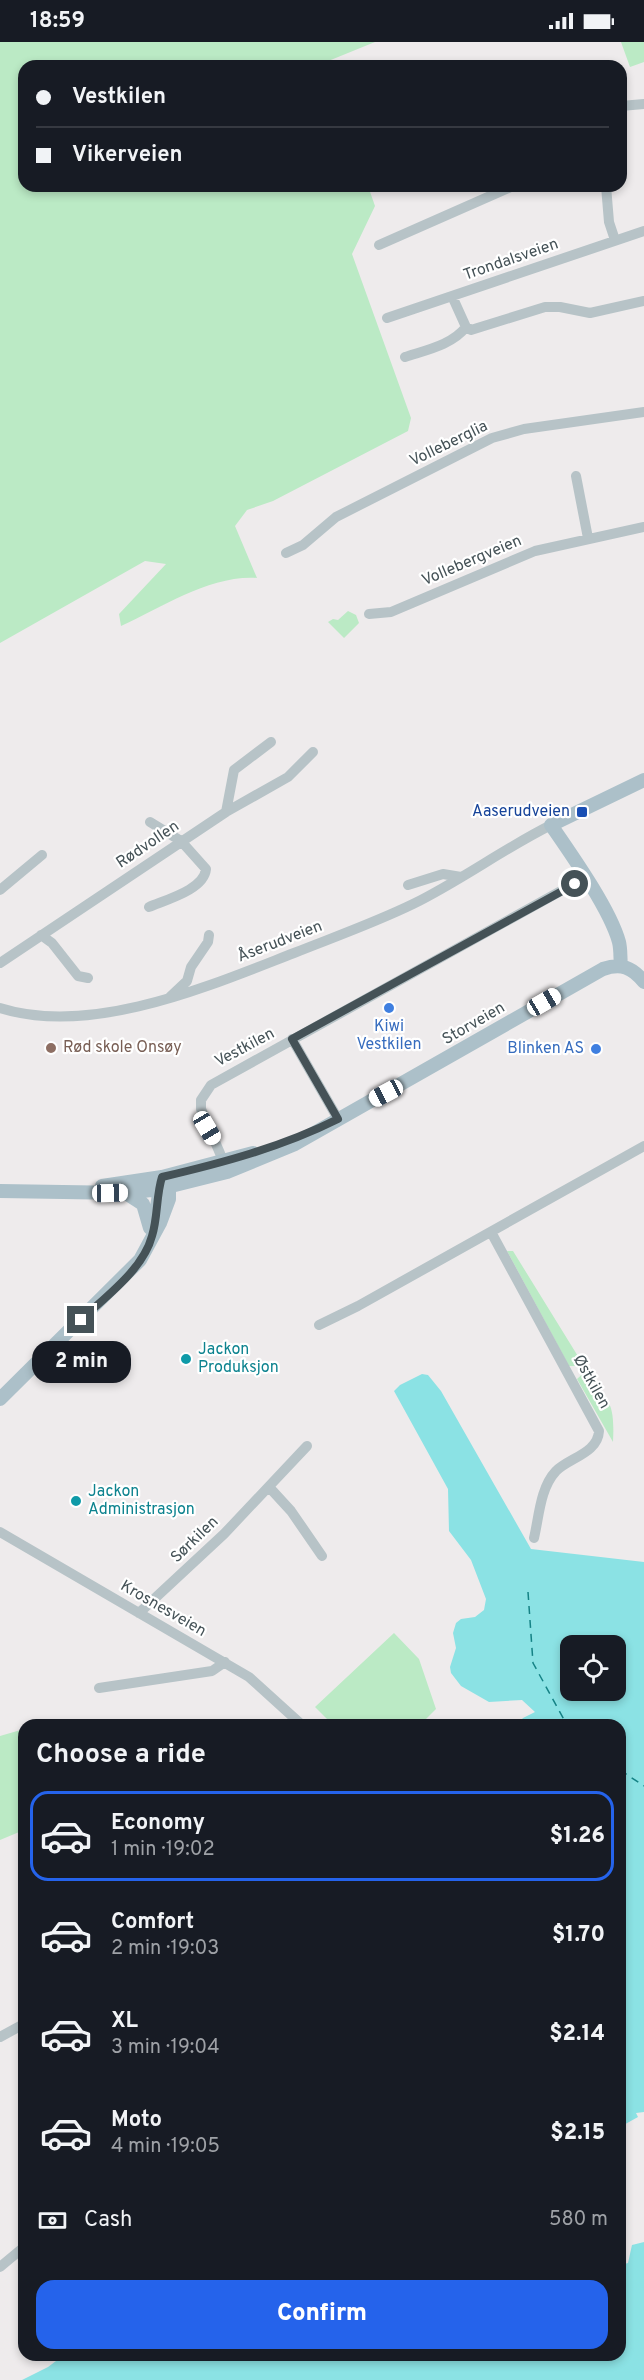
<!DOCTYPE html>
<html lang="en">
<head>
<meta charset="utf-8">
<style>
	:root { --surface:#171b24; --page:#20242c; --text:#f1f3f6; --muted:#9ea1a6; --line:#363941; --accent:#2563eb }
	body { margin:0; font-family:Overpass,sans-serif; background:var(--page); color:var(--text); height:100vh; display:flex; flex-direction:column; font-size:22px; white-space:nowrap }
	* { box-sizing:border-box; margin:0 }
	p { font-size:20px; color:var(--muted) }
	.icon { flex:none; width:33px; height:33px; fill:none; stroke:currentColor; stroke-width:2; stroke-linecap:round; stroke-linejoin:round }
	.map { position:relative; flex:1; overflow:hidden }
	.drawer { position:absolute; left:18px; top:1677px; width:608px; height:642px; display:flex; flex-direction:column; background:var(--surface); border-radius:18px; box-shadow:0 3px 9px #0003 }
	.drawer>* { flex:none }
	.guide { position:absolute; left:18px; top:18px; width:609px; height:132px; border-radius:18px; box-shadow:0 3px 9px #0003; display:grid; align-content:center; height:132px; padding:0 18px; background:var(--surface) }
	.tools { position:absolute; left:560px; top:1593px; display:grid; gap:12px }
	.tools a { display:grid; place-items:center; width:66px; height:66px; border-radius:12px; background:var(--surface); box-shadow:0 3px 9px #0003; font-size:30px }
	.end { position:absolute; width:27px; height:27px; margin:-14px; border:8px solid #455257; background:#fff; box-shadow:0 0 0 3px #fff }
	.from { border-radius:50% }
	.bubble { position:absolute; height:42px; border-radius:18px; background:var(--surface); box-shadow:0 3px 9px #0003; font-size:20px; font-weight:800; line-height:42px; text-align:center }
	.car { position:absolute; width:18px; height:36px; margin:-18px -9px; border-radius:8px; box-shadow:0 0 4px 2px #0007; background:linear-gradient(#fff 24%,#345 0 40%,#fff 0 76%,#345 0 86%,#fff 0) }
	.guide b { display:flex; align-items:center; gap:21px; height:57px; font-size:22px }
	.guide b+b { border-top:2px solid var(--line) }
	.guide i { width:15px; height:15px; background:var(--text) }
	ul { padding:0; list-style:none }
	li { display:flex; align-items:center; gap:18px; height:90px; margin:0 12px 9px; padding:0 6px; border:3px solid transparent; border-radius:18px }
	li div { flex:1 }
	li b { display:block; font-size:22px }
	li em { font-style:normal; font-weight:800 }
	li.current { border-color:var(--accent) }
	li>.icon { width:54px; height:54px; stroke-width:1.5 }
	h2 { padding:0 18px; font-size:27px; line-height:72px }
	.pay { display:flex; align-items:center; gap:15px; height:66px; padding:0 18px; font-size:22px }
	.pay p { margin-inline-start:auto }
	.action { display:flex; gap:12px; margin-top:auto; padding:12px 18px }
	.action a { flex:1; height:69px; border-radius:18px; background:var(--accent); color:#fff; font-size:24px; font-weight:800; line-height:69px; text-align:center }
	.status { display:flex; justify-content:space-between; align-items:center; height:42px; padding:0 30px; background:var(--surface); direction:ltr }
	.status svg { height:16px; fill:currentColor }
	.map>svg:first-child { display:block }
</style>
</head>
<body>
<div class="status"><b>18:59</b><svg viewBox="0 0 49 12"><path d="M0 12V9h3v3zM5 12V6h3v6zM10 12V3h3v9zM15 12V0h3v12zM26 1h20v11H26zM47 4h2v5h-2z"/></svg></div>
<div class="map">
<svg width="644" height="2338" viewBox="0 0 644 2338">
	<rect width="100%" height="100%" fill="#eeebec"/>
	<path fill="#bbeac5" d="M0 0H375L316 24H24V144H368L375 164 352 212 411 376 408 389 273 459 247 468 235 484 257 536C210 533 163 565 121 584L119 572 166 522 145 519 0 601Z
		M621 0H644V20L630 25Z
		M348 569 356 573 359 581 344 596 328 580 333 577 338 578Z
		M507 1209H513L584 1324H569Z
		M586 1329C609 1360 615 1359 613 1400L577 1337Z
		M394 1591 419 1617 436 1667 420 1683H333L315 1665Z
		M24 1687V1788L0 1798V1694Z"/>
	<path fill="#8be2e4" fill-rule="evenodd" d="M422 1332 428 1333 441 1349 531 1507 644 1520V2070L636 2071 638 2075 620 2085V1683H517L523 1676 535 1670 522 1658 489 1660 461 1644 451 1631 450 1625 456 1606 453 1591 456 1581 461 1577 475 1575 484 1568 486 1557 471 1518 449 1489 448 1447 394 1349 400 1343ZM570 1604H615V1648H570Z
		M644 2200V2338H22L48 2325 64 2313H85L87 2317 93 2313H620V2223L628 2221 632 2203Z"/>
	<g fill="none" stroke-linecap="round" stroke-linejoin="round">
		<path stroke="#158285" stroke-width="1.5" stroke-dasharray="8 6" stroke-linecap="butt" d="M528 1550 533 1621 567 1683
			M620 1728 644 1744"/>
		<path stroke="#b7c3c7" stroke-width="10" d="M621 64 644 62
			M606 144 609 180 615 198
			M379 203 513 144
			M452 254 466 285 471 288 545 265H560L590 271 644 259
			M387 276 644 189
			M405 315C426 308 452 303 466 285
			M576 434 588 496
			M286 511 303 503 336 475 492 396 524 387 644 370
			M369 572 391 570 535 509 644 485
			M226 770 234 728 271 700
			M408 843 443 832 461 835
			M0 848 42 813
			M149 865C165 858 204 848 206 827L181 799 150 780
			M41 893 52 901 78 934 88 936
			M0 921 226 770 288 735 313 710
			M170 955 187 939 191 925 208 900 209 893
			M0 966C92 995 209 944 294 911 334 895 374 881 413 862 460 839 503 807 551 783
			M292 997 338 1077
			M222 1116 201 1067V1058L211 1043 586 835
			M491 1190 599 1389C598 1411 569 1416 556 1429 540 1446 539 1475 534 1496
			M319 1283 358 1264 644 1104
			M269 1445 291 1469 322 1514
			M0 1490 249 1635 302 1683
			M139 1571 224 1492 307 1404
			M99 1646 212 1629 225 1620
			M0 1995 24 1982
			M0 2225 24 2205"/>
		<path stroke="#acc0c9" stroke-width="14" d="M621 924C620 916 621 908 619 900 610 867 571 812 551 783L644 738
			M102 1144 162 1135 253 1111
			M0 1149 126 1151 159 1147 227 1130 295 1102 603 927C621 921 632 925 644 940
			M126 1151 143 1162 150 1186
			M154 1183 161 1140
			M0 1357 140 1218 160 1181 169 1157V1144L162 1135"/>
	</g>
	<g fill="none" stroke-linecap="round" stroke-linejoin="round">
		<path stroke="#455257" stroke-width="8" d="M81 1278C105 1255 143 1228 152 1194 158 1175 156 1154 162 1135 222 1121 282 1105 338 1077L292 997 575 842"/>
	</g>
	<rect fill="#1a4fb4" stroke="#fff" stroke-width="2" x="576" y="764" width="12" height="12" rx="3"/>
	<g fill="#3f7fe0" stroke="#fff" stroke-width="2">
		<circle cx="389" cy="966" r="6"/>
		<circle cx="596" cy="1007" r="6"/>
	</g>
	<circle fill="#8d6e63" stroke="#fff" stroke-width="2" cx="51" cy="1006" r="6"/>
	<g fill="#0f9aa8" stroke="#fff" stroke-width="2">
		<circle cx="186" cy="1317" r="6"/>
		<circle cx="76" cy="1459" r="6"/>
	</g>
	<g text-anchor="middle" dominant-baseline="central" stroke-width="4.5" stroke-linejoin="round" paint-order="stroke">
		<g font-size="16" fill="#455257" stroke="#fff">
			<text transform="translate(511 218) rotate(-19)">Trondalsveien</text>
			<text transform="translate(449 402) rotate(-26)">Volleberglia</text>
			<text transform="translate(472 519) rotate(-23)">Vollebergveien</text>
			<text transform="translate(148 803) rotate(-34)">Rødvollen</text>
			<text transform="translate(280 900) rotate(-21)">Åserudveien</text>
			<text transform="translate(474 982) rotate(-30)">Storveien</text>
			<text transform="translate(245 1006) rotate(-28)">Vestkilen</text>
			<text transform="translate(591 1340) rotate(61)">Østkilen</text>
			<text transform="translate(195 1498) rotate(-44)">Sørkilen</text>
			<text transform="translate(163 1567) rotate(30)">Krosnesveien</text>
		</g>
		<g font-size="16" fill="#164399" stroke="#fff" text-anchor="end">
			<text x="570" y="770">Aaserudveien</text>
		</g>
		<g font-size="16" fill="#366cbe" stroke="#fff">
			<text x="389" y="985">Kiwi<tspan x="389" dy="18">Vestkilen</tspan></text>
			<text x="584" y="1007" text-anchor="end">Blinken AS</text>
		</g>
		<g font-size="16" fill="#785e54" stroke="#fff" text-anchor="start">
			<text x="63" y="1006">Rød skole Onsøy</text>
		</g>
		<g font-size="16" fill="#0d838f" stroke="#fff" text-anchor="start">
			<text x="198" y="1308">Jackon<tspan x="198" dy="18">Produksjon</tspan></text>
			<text x="88" y="1450">Jackon<tspan x="88" dy="18">Administrasjon</tspan></text>
		</g>
	</g>
</svg>
<div class="tools">
<a><svg class="icon" aria-label="locate" viewBox="0 0 24 24"><circle cx="12" cy="12" r="6"/><path d="M12 2v4M12 18v4M2 12h4M18 12h4"/></svg></a>
</div>
<i class="end from" style="left:575px;top:842px"></i>
<i class="end" style="left:81px;top:1278px"></i>
<div class="bubble" style="left:32px;top:1299px;width:99px">2 min</div>
<i class="car" style="left:544px;top:960px;rotate:60deg"></i>
<i class="car" style="left:386px;top:1051px;rotate:242deg"></i>
<i class="car" style="left:207px;top:1086px;rotate:149deg"></i>
<i class="car" style="left:110px;top:1151px;rotate:89deg"></i>
<div class="guide">
<b><i class="from"></i>Vestkilen</b>
<b><i></i>Vikerveien</b>
</div>
<section class="drawer">
<h2>Choose a ride</h2>
<ul>
<li class="current"><svg class="icon" aria-label="car" viewBox="0 0 24 24"><path d="M5 17H2v-5l4-1 3-4h7l3 4 3 1v5h-3M9 17h6M6 11h13"/><circle cx="7" cy="17" r="2"/><circle cx="17" cy="17" r="2"/></svg><div><b>Economy</b><p>1 min · 19:02</p></div><em>$1.26</em></li>
<li><svg class="icon" aria-label="car" viewBox="0 0 24 24"><path d="M5 17H2v-5l4-1 3-4h7l3 4 3 1v5h-3M9 17h6M6 11h13"/><circle cx="7" cy="17" r="2"/><circle cx="17" cy="17" r="2"/></svg><div><b>Comfort</b><p>2 min · 19:03</p></div><em>$1.70</em></li>
<li><svg class="icon" aria-label="car" viewBox="0 0 24 24"><path d="M5 17H2v-5l4-1 3-4h7l3 4 3 1v5h-3M9 17h6M6 11h13"/><circle cx="7" cy="17" r="2"/><circle cx="17" cy="17" r="2"/></svg><div><b>XL</b><p>3 min · 19:04</p></div><em>$2.14</em></li>
<li><svg class="icon" aria-label="car" viewBox="0 0 24 24"><path d="M5 17H2v-5l4-1 3-4h7l3 4 3 1v5h-3M9 17h6M6 11h13"/><circle cx="7" cy="17" r="2"/><circle cx="17" cy="17" r="2"/></svg><div><b>Moto</b><p>4 min · 19:05</p></div><em>$2.15</em></li>
</ul>
<div class="pay"><svg class="icon" aria-label="cash" viewBox="0 0 24 24"><path d="M3 7h18v10H3z"/><circle cx="12" cy="12" r="2"/></svg>Cash<p>580 m</p></div>
<div class="action"><a>Confirm</a></div>
</section>
</div>
</body>
</html>
